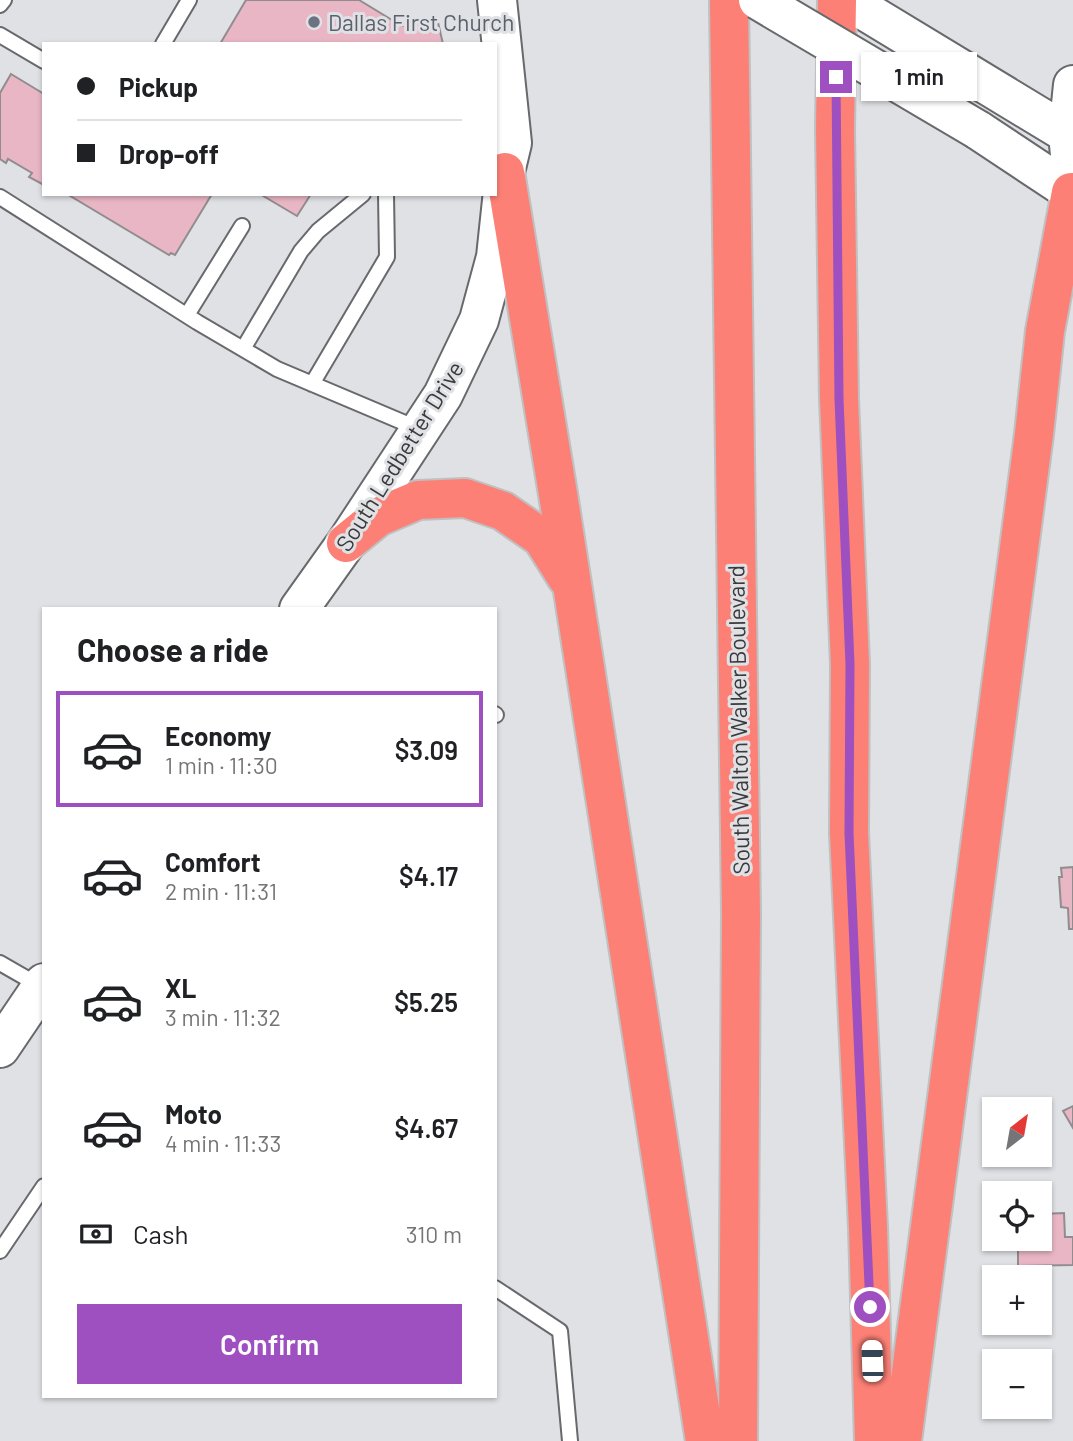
<!DOCTYPE html>
<html lang="en">
<head>
<meta charset="utf-8">
<style>
	:root { --surface:#fff; --page:#f6f6f6; --text:#202124; --muted:#757577; --line:#e0e0e0; --accent:#9e4fc0 }
	body { margin:0; font-family:Barlow,sans-serif; background:var(--page); color:var(--text); height:100vh; display:flex; flex-direction:column; font-size:26px; white-space:nowrap }
	* { box-sizing:border-box; margin:0 }
	p { font-size:23px; color:var(--muted) }
	.icon { flex:none; width:38px; height:38px; fill:none; stroke:currentColor; stroke-width:2; stroke-linecap:round; stroke-linejoin:round }
	.map { position:relative; flex:1; overflow:hidden }
	.sheet { position:absolute; left:42px; top:607px; width:455px; height:791px; display:flex; flex-direction:column; background:var(--surface); border-radius:0px; box-shadow:0 2px 5px #0004 }
	.sheet>* { flex:none }
	.hud { position:absolute; left:42px; top:42px; width:455px; height:154px; border-radius:0px; box-shadow:0 2px 5px #0004; display:grid; align-content:center; height:154px; padding:0 35px; background:var(--surface) }
	.needle { width:46px; rotate:31deg }
	.buttons { position:absolute; left:982px; top:1097px; display:grid; gap:14px }
	.buttons a { display:grid; place-items:center; width:70px; height:70px; border-radius:0px; background:var(--surface); box-shadow:0 2px 5px #0004; font-size:35px }
	.end { position:absolute; width:32px; height:32px; margin:-16px; border:9px solid #9e4fc0; background:#fff; box-shadow:0 0 0 4px #fff }
	.from { border-radius:50% }
	.bubble { position:absolute; height:49px; border-radius:0px; background:var(--surface); box-shadow:0 2px 5px #0004; font-size:23px; font-weight:600; line-height:49px; text-align:center }
	.car { position:absolute; width:21px; height:42px; margin:-21px -10px; border-radius:9px; box-shadow:0 0 5px 2px #0007; background:linear-gradient(#fff 24%,#345 0 40%,#fff 0 76%,#345 0 86%,#fff 0) }
	.hud b { display:flex; align-items:center; gap:24px; height:66px; font-size:26px }
	.hud b+b { border-top:2px solid var(--line) }
	.hud i { width:18px; height:18px; background:var(--text) }
	ul { padding:0; list-style:none }
	li { display:flex; align-items:center; gap:21px; height:116px; margin:0 14px 10px; padding:0 21px; border:4px solid transparent; border-radius:0px }
	li div { flex:1 }
	li b { display:block; font-size:26px }
	li em { font-style:normal; font-weight:600 }
	li.on { border-color:var(--accent) }
	li>.icon { width:63px; height:63px; stroke-width:1.5 }
	h2 { padding:0 35px; font-size:32px; line-height:84px }
	.pay { display:flex; align-items:center; gap:18px; height:77px; padding:0 35px; font-size:26px }
	.pay p { margin-inline-start:auto }
	.cta { display:flex; gap:14px; margin-top:auto; padding:14px 35px }
	.cta a { flex:1; height:80px; border-radius:0px; background:var(--accent); color:#fff; font-size:28px; font-weight:600; line-height:80px; text-align:center }
	.map>svg:first-child { display:block }
</style>
</head>
<body>
<div class="map">
<svg width="1073" height="1441" viewBox="0 0 1073 1441">
	<rect width="100%" height="100%" fill="#e0e1e5"/>
	<path fill="#e9b6c5" stroke="#918d8e" stroke-width="2" d="M246 0H359L402 26 437 18 443 44H220Z
		M11 74 44 94V185L29 177 32 173 8 159 6 163 0 159V93Z
		M67 194H212L175 255 171 253 169 255Z
		M260 194H311L297 216Z
		M1073 867V929H1069L1068 908 1061 907 1059 877H1062L1061 868Z
		M1073 1106V1128L1063 1111Z
		M1064 1213 1065 1237H1073V1265L1018 1266V1246L1013 1247 1012 1239H1040V1214Z"/>
	<g fill="none" stroke-linecap="round" stroke-linejoin="round">
		<defs>
			<path id="lane" d="M0 5 4 0
				M0 35 44 61
				M163 44 189 0
				M0 197 197 322 277 369 419 429
				M187 315 242 226
				M243 349 301 251 318 231 363 194
				M312 384 387 257 386 194
				M495 714 496 715
				M0 963 40 986
				M0 1251 44 1186
				M495 1288 560 1331 570 1441"/>
			<path id="secondary" d="M847 0 1073 137
				M978 130 1073 193
				M1070 155 1068 134 1073 85
				M299 609 346 543 443 395 479 320 496 257 505 172 512 143 497 0
				M0 1048 44 983"/>
			<path id="highway" d="M729 0 741 913 738 1441
				M837 0 835 129 839 399 850 664 849 833 868 1227 874 1441
				M505 172 558 494 705 1441
				M346 543 378 517 418 500 465 498 503 511 542 538 567 578
				M902 1441 1034 434 1045 331 1071 192"/>
		</defs>
		<use href="#lane" stroke="#68696c" stroke-width="18"/>
		<use href="#secondary" stroke="#68696c" stroke-width="42"/>
		<use href="#highway" stroke="#c0c0c0" stroke-width="42"/>
		<use href="#lane" stroke="#fff" stroke-width="14"/>
		<use href="#secondary" stroke="#fff" stroke-width="38"/>
		<use href="#highway" stroke="#fc8076" stroke-width="38"/>
		<defs>
			<path id="secondary-bridge" d="M758 0 978 130"/>
		</defs>
		<use href="#secondary-bridge" stroke="#68696c" stroke-width="42" stroke-linecap="butt"/>
		<use href="#secondary-bridge" stroke="#fff" stroke-width="38"/>
	</g>
	<g fill="none" stroke-linecap="round" stroke-linejoin="round">
		<path stroke="#9e4fc0" stroke-width="9" d="M836 77 839 399 850 664 849 833 870 1307"/>
	</g>
	<circle fill="#6b7280" stroke="#e0e1e5" stroke-width="2.5" cx="314" cy="22" r="7"/>
	<g text-anchor="middle" dominant-baseline="central" stroke-width="6" stroke-linejoin="round" paint-order="stroke">
		<g font-size="23" fill="#5b616d" stroke="#e0e1e5" text-anchor="start">
			<text x="328" y="22">Dallas First Church</text>
		</g>
		<g font-size="23" fill="#393a3b" stroke="#e0e1e5">
			<text transform="translate(399 456) rotate(-58)">South Ledbetter Drive</text>
			<text transform="translate(738 720) rotate(-91)">South Walton Walker Boulevard</text>
		</g>
	</g>
</svg>
<div class="buttons">
<a><svg class="needle" viewBox="-14 -14 28 28"><path d="M0-13l5 13h-10z" fill="#e53935"/><path d="M0 13l5-13h-10z" fill="#757577"/></svg></a>
<a><svg class="icon" aria-label="locate" viewBox="0 0 24 24"><circle cx="12" cy="12" r="6"/><path d="M12 2v4M12 18v4M2 12h4M18 12h4"/></svg></a>
<a>+</a>
<a>−</a>
</div>
<i class="end from" style="left:870px;top:1307px"></i>
<i class="end" style="left:836px;top:77px"></i>
<div class="bubble" style="left:861px;top:52px;width:116px">1 min</div>
<i class="car" style="left:872px;top:1361px;rotate:358deg"></i>
<div class="hud">
<b><i class="from"></i>Pickup</b>
<b><i></i>Drop-off</b>
</div>
<section class="sheet">
<h2>Choose a ride</h2>
<ul>
<li class="on"><svg class="icon" aria-label="car" viewBox="0 0 24 24"><path d="M5 17H2v-5l4-1 3-4h7l3 4 3 1v5h-3M9 17h6M6 11h13"/><circle cx="7" cy="17" r="2"/><circle cx="17" cy="17" r="2"/></svg><div><b>Economy</b><p>1 min · 11:30</p></div><em>$3.09</em></li>
<li><svg class="icon" aria-label="car" viewBox="0 0 24 24"><path d="M5 17H2v-5l4-1 3-4h7l3 4 3 1v5h-3M9 17h6M6 11h13"/><circle cx="7" cy="17" r="2"/><circle cx="17" cy="17" r="2"/></svg><div><b>Comfort</b><p>2 min · 11:31</p></div><em>$4.17</em></li>
<li><svg class="icon" aria-label="car" viewBox="0 0 24 24"><path d="M5 17H2v-5l4-1 3-4h7l3 4 3 1v5h-3M9 17h6M6 11h13"/><circle cx="7" cy="17" r="2"/><circle cx="17" cy="17" r="2"/></svg><div><b>XL</b><p>3 min · 11:32</p></div><em>$5.25</em></li>
<li><svg class="icon" aria-label="car" viewBox="0 0 24 24"><path d="M5 17H2v-5l4-1 3-4h7l3 4 3 1v5h-3M9 17h6M6 11h13"/><circle cx="7" cy="17" r="2"/><circle cx="17" cy="17" r="2"/></svg><div><b>Moto</b><p>4 min · 11:33</p></div><em>$4.67</em></li>
</ul>
<div class="pay"><svg class="icon" aria-label="cash" viewBox="0 0 24 24"><path d="M3 7h18v10H3z"/><circle cx="12" cy="12" r="2"/></svg>Cash<p>310 m</p></div>
<div class="cta"><a>Confirm</a></div>
</section>
</div>
</body>
</html>
